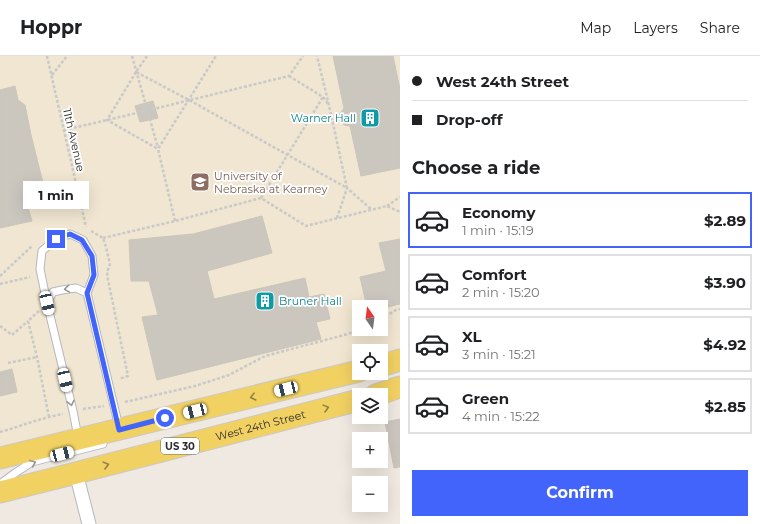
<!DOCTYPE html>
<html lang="en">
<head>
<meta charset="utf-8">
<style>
	:root { --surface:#fff; --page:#f2f2f2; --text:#202124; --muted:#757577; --line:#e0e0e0; --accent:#4264fb }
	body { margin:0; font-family:Montserrat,sans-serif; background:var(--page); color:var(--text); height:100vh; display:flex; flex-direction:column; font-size:15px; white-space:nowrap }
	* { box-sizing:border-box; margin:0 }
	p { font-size:13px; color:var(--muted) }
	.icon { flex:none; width:22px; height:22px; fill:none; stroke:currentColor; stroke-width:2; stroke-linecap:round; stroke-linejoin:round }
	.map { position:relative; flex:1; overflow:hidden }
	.details { display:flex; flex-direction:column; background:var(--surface); width:360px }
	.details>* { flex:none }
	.guide { display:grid; align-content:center; height:88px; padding:0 12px; background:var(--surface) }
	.needle { width:26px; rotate:346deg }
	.buttons { position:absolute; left:352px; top:244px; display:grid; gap:8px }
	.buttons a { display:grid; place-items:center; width:36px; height:36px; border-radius:0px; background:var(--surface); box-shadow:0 4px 16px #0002; font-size:20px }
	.end { position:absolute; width:18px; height:18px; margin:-9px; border:5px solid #4264fb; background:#fff; box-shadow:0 0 0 2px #fff }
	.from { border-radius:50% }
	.bubble { position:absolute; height:28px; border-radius:0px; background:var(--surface); box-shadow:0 4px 16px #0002; font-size:13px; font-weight:700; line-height:28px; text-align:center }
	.car { position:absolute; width:12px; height:24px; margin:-12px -6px; border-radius:5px; box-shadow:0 0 3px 1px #0007; background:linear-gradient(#fff 24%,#345 0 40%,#fff 0 76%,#345 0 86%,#fff 0) }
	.guide b { display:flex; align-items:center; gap:14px; height:38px; font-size:15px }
	.guide b+b { border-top:1px solid var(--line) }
	.guide i { width:10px; height:10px; background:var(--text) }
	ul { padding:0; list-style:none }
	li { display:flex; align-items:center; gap:12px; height:56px; margin:0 8px 6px; padding:0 4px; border:2px solid var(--line); border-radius:0px }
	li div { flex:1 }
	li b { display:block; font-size:15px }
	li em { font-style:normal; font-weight:700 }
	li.selected { border-color:var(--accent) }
	li>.icon { width:36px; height:36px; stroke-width:1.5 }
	h2 { padding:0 12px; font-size:18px; line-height:48px }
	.cta { display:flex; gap:8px; margin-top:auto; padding:8px 12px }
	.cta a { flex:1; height:46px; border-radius:0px; background:var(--accent); color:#fff; font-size:16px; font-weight:700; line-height:46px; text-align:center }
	header { display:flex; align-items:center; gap:24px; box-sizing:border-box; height:56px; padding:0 20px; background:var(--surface); border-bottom:1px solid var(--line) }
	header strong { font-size:19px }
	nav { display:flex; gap:22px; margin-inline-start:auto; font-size:14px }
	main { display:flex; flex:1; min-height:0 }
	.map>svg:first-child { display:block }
</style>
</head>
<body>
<header>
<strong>Hoppr</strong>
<nav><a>Map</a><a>Layers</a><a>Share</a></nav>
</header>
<main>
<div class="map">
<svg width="400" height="468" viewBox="0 0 400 468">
	<rect width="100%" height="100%" fill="#efe9e1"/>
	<path fill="#f0e6d1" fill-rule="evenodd" d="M0 0H400V298L381 300V295H359V304L72 373 0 390ZM359 251H381V273H359Z"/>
	<path fill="#cbc7bf" stroke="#cbc5ba" d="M333 0H393L400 33V112L361 120 350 70 344 69 341 66 339 59 344 52Z
		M15 30 18 44 25 49 31 79 47 143 27 148 32 165 0 172V34Z
		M153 45 158 62 140 66 135 50Z
		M262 160 272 197 207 215 214 243 305 222 309 241 324 238 330 263 316 266 321 283 157 324 142 261 158 259 149 225H131L129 184 193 178Z
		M400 183V248L388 251H367L360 221 386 215 379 187Z
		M12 313 17 336 0 340V316Z
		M400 363V411L394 412 385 366Z"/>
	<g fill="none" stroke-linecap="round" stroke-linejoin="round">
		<defs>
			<path id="lane" d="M47 247 40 213 42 195 56 183 70 178 83 184 92 200 94 219 87 237
				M78 381 73 355 47 247 53 236 62 234 76 232 87 237 119 371
				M0 428 15 417 32 406 103 388"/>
			<path id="street" d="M76 417 89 468"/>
			<g id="primary">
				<path d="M381 310 400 304"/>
				<path d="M376 339 400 331"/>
				<path d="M0 402 359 315"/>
				<path id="s1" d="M0 436 76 417 359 344"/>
			</g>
		</defs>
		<use href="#lane" stroke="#b4b7c1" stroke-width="9"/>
		<use href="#street" stroke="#b4b7c1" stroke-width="15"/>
		<use href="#primary" stroke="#c9c9c9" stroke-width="23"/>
		<path stroke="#c9c9c9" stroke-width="2.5" stroke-dasharray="3 2" stroke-linecap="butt" d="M47 0 86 171
			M132 0 158 92
			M147 0 136 16 189 44 347 132 329 49 317 0
			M136 16 107 64 158 93
			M52 19 67 0
			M289 20 323 41 329 49
			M64 74C139 57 214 38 289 20L303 0
			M261 142 323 41
			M387 150 400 141
			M337 162 347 132 372 154
			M175 165 158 93 216 0
			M91 175 103 182 106 191 110 208 107 216 108 224 128 320 119 323
			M103 182 175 165 261 142 306 170 387 150 400 156
			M0 220 32 190
			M0 228 30 221
			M39 255 28 265 37 301 49 361
			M381 263 396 254 400 253
			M0 270 12 279 28 265
			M8 307 37 301
			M125 346 195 330 229 319 265 300 348 278 360 273
			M83 353 104 350
			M0 376C21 370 41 362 63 358"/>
		<use href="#lane" stroke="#fff" stroke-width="7"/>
		<use href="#street" stroke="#fff" stroke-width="13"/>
		<use href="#primary" stroke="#f2d163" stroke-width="21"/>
	</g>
	<defs><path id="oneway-chevron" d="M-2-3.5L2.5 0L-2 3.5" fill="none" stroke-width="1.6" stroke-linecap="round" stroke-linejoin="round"/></defs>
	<g stroke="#969696">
		<use href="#oneway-chevron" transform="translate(67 233) rotate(171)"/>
		<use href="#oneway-chevron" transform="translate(71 347) rotate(77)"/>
		<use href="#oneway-chevron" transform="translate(33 407) rotate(-23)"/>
	</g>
	<g stroke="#908048">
		<use href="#oneway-chevron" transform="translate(253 341) rotate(166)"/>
		<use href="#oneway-chevron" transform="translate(326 352) rotate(-15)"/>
		<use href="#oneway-chevron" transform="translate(106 409) rotate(-15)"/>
	</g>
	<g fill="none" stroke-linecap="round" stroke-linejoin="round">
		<path stroke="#4264fb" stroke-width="5" d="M56 183 70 178 82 184 92 200 94 219 87 237 119 374 165 362"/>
	</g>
	<defs>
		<symbol id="building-square" viewBox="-11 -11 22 22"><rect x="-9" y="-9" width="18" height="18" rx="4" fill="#0f9aa8" stroke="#fff"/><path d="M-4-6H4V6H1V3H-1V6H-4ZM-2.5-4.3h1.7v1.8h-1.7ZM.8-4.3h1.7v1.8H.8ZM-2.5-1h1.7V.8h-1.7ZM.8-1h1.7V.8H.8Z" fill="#fff"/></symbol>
		<symbol id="university-square" viewBox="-11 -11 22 22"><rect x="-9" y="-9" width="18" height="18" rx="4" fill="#8d6e63" stroke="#fff"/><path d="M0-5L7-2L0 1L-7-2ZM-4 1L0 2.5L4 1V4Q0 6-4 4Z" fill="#fff"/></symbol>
	</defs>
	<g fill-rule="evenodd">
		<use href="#building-square" x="359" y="51" width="22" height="22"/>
		<use href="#university-square" x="189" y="115" width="22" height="22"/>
		<use href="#building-square" x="254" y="234" width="22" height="22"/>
	</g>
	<g text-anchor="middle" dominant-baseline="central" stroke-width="3.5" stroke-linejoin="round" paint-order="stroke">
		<rect fill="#fff" stroke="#6d6d6d" stroke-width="1" x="161" y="382" width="38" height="16" rx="3"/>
		<g font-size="10" font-weight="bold" fill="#2e2e2e">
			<text x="180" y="390">US 30</text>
		</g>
		<g font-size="11" fill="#0d838f" stroke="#fff" text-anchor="end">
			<text x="356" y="62">Warner Hall</text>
			<text x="279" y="245" text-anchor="start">Bruner Hall</text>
		</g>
		<g font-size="11" fill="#2e2e2e" stroke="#fff">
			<text transform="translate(74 84) rotate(77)">11th Avenue</text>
			<text stroke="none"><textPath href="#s1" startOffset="269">West 24th Street</textPath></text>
		</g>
		<g font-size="11" fill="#785e54" stroke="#fff" text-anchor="start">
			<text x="214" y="120">University of<tspan x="214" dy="13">Nebraska at Kearney</tspan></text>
		</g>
	</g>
</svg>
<div class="buttons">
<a><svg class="needle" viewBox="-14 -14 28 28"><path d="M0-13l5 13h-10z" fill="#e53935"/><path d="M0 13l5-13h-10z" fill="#757577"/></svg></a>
<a><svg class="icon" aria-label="locate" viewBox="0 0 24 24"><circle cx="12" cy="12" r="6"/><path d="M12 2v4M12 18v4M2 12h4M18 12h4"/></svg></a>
<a><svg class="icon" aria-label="layers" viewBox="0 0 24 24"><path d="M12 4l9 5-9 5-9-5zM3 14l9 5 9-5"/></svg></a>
<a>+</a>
<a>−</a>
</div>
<i class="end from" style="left:165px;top:362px"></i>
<i class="end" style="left:56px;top:183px"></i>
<div class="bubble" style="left:23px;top:125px;width:66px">1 min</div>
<i class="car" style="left:47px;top:247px;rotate:167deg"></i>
<i class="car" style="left:65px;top:324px;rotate:167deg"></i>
<i class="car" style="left:286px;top:333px;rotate:256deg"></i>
<i class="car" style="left:195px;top:355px;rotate:256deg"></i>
<i class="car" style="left:62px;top:398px;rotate:75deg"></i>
</div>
<section class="details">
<div class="guide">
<b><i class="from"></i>West 24th Street</b>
<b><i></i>Drop-off</b>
</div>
<h2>Choose a ride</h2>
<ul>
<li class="selected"><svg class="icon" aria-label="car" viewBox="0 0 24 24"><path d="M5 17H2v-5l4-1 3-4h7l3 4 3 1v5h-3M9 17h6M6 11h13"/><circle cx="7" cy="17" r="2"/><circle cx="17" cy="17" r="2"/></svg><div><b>Economy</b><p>1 min · 15:19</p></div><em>$2.89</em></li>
<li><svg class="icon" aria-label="car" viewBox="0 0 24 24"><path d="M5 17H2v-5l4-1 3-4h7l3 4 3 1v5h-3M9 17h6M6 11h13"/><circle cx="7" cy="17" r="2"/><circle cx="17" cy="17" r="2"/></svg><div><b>Comfort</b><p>2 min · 15:20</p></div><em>$3.90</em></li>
<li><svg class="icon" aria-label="car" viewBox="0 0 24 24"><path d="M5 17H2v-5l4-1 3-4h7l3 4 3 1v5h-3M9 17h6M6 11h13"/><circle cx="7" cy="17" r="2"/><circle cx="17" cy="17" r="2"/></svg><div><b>XL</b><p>3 min · 15:21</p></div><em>$4.92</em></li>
<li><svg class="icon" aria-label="car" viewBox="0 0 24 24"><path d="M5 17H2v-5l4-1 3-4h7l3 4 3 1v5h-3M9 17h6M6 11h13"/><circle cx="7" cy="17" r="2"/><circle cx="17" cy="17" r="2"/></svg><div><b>Green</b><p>4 min · 15:22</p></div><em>$2.85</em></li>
</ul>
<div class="cta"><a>Confirm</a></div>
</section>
</main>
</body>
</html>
